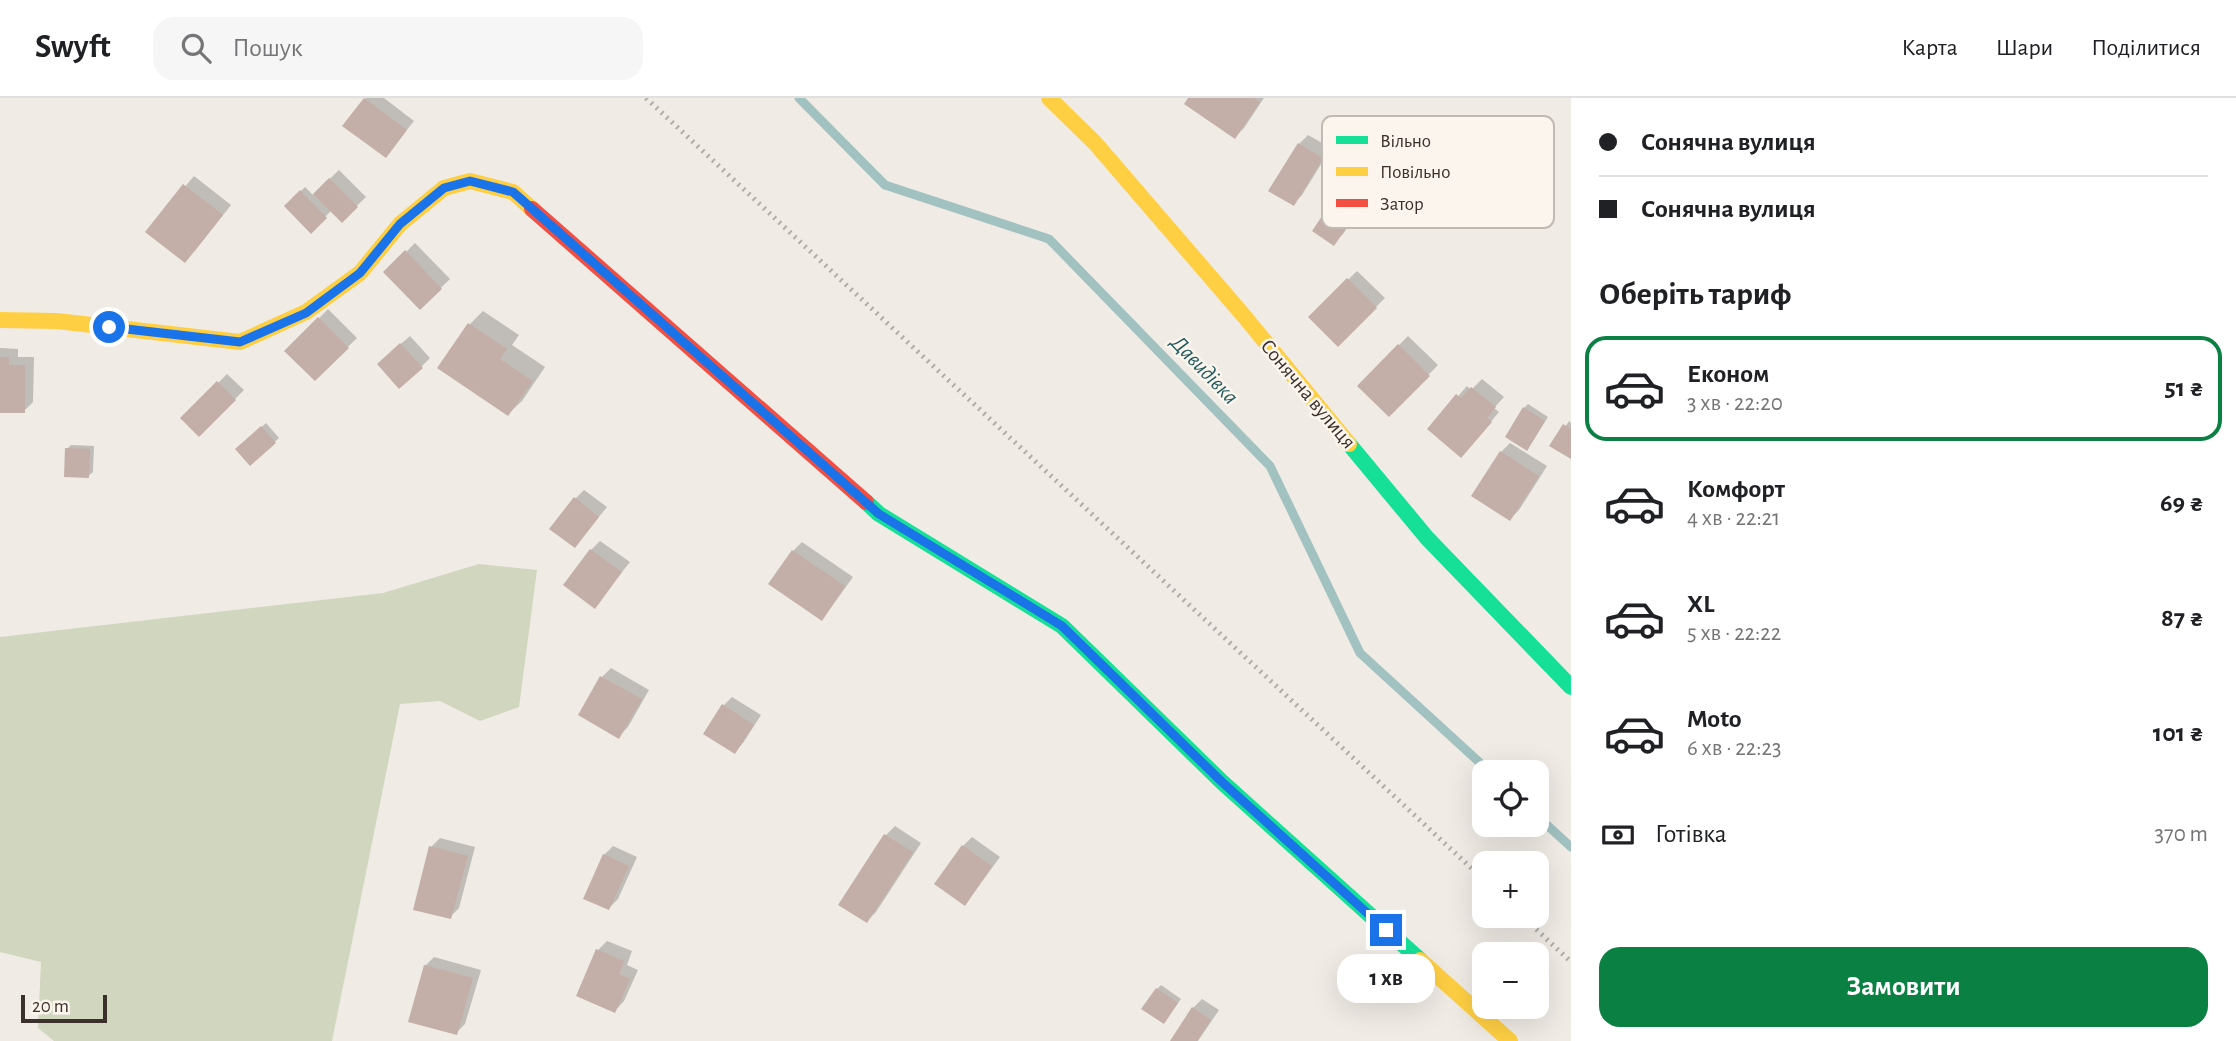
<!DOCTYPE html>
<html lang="uk">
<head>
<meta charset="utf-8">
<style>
	:root { --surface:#fff; --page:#f6f6f6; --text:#202124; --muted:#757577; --line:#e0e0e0; --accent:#0b8043 }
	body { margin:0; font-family:"Alegreya Sans",sans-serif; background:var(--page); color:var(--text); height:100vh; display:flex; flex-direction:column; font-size:26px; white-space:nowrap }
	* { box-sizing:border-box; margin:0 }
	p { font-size:23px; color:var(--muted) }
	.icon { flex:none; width:38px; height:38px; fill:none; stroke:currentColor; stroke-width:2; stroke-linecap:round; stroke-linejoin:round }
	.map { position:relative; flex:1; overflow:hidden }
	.details { display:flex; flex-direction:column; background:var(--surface); width:665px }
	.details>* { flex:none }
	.guide { display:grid; align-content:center; height:154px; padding:0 28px; background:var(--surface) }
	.tools { position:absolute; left:1472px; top:662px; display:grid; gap:14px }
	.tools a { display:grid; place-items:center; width:77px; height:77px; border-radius:14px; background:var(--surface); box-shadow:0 7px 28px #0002; font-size:35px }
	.scale { position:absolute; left:21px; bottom:18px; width:86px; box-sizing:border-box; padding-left:7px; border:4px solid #3b302b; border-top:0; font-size:19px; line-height:24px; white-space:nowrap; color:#3b302b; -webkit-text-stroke:5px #fbf5ee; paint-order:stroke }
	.end { position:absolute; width:32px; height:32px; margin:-16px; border:9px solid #1a73e8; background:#fff; box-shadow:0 0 0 4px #fff }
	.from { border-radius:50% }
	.bubble { position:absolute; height:49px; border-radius:21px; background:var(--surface); box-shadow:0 7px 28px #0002; font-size:23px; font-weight:700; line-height:49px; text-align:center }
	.guide b { display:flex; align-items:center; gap:24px; height:66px; font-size:26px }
	.guide b+b { border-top:2px solid var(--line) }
	.guide i { width:18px; height:18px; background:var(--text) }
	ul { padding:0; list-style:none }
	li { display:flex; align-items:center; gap:21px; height:105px; margin:0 14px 10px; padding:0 14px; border:4px solid transparent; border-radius:21px }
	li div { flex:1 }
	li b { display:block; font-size:26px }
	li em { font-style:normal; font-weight:700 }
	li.on { border-color:var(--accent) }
	li>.icon { width:63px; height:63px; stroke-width:1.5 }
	h2 { padding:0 28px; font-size:32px; line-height:84px }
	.pay { display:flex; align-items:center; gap:18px; height:77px; padding:0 28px; font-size:26px }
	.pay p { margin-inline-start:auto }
	.button { display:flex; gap:14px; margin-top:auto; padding:14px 28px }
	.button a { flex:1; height:80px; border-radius:21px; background:var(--accent); color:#fff; font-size:28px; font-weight:700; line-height:80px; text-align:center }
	header { display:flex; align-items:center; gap:42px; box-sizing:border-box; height:98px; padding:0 35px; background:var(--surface); border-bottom:2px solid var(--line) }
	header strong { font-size:33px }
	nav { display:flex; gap:38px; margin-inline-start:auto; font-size:24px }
	.search { width:490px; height:63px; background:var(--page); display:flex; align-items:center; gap:18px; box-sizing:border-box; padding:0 24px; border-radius:21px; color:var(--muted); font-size:26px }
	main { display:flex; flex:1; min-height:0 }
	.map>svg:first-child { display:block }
</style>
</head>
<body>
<header>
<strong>Swyft</strong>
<div class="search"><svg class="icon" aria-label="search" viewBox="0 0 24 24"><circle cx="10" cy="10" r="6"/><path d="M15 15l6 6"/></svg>Пошук</div>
<nav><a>Карта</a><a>Шари</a><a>Поділитися</a></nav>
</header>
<main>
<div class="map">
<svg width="1571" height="943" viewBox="0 0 1571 943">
	<rect width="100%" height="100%" fill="#f0ebe5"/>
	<path fill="#d1d6bf" d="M479 466 537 472 519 609 480 623 440 603 400 606 332 943H54L38 930 41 864 0 854V539L383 495Z"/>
	<path fill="#0003" d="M366 0H384L414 23 386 58 345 27Z
		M1190 0H1264L1244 30 1235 39Z
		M1308 37 1331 50 1302 97 1293 106 1271 92 1299 46Z
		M1359 70 1379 83 1343 136 1334 145 1350 79Z
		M339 72 366 99 342 122 332 112 311 133 286 108 305 89 313 97Z
		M194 78 231 107 194 154 148 133Z
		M415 145 450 181 420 210 386 174Z
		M1357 173 1385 200 1338 247 1310 219Z
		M328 211 357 240 315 281 287 253Z
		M483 213 519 237 512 247 545 269 522 303 508 316 470 226Z
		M410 238 430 260 421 269 388 257Z
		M1408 238 1438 267 1389 317 1359 288Z
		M0 250 18 251V259H34L33 304 24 313H0Z
		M227 276 244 292 199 337 183 320Z
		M1482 281 1504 299 1494 310 1499 314 1470 349 1429 331 1467 288 1471 292Z
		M1528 306 1548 319 1531 346 1524 310Z
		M1569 323 1571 325V359L1552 348Z
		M266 325 279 340 251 366 238 351Z
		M1510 345 1547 368 1519 412 1510 421 1473 398 1501 354Z
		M71 347 94 348 93 374 88 378 67 351Z
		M584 392 607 409 575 448V401Z
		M600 443 630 464 595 508 591 452Z
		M802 444 853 479 830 511 821 520 793 453Z
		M611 570 649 592 628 629 619 638 602 579Z
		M732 599 761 617 743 645 734 654 723 608Z
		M895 728 921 745 876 814 867 823 841 807 886 737Z
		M972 739 1000 759 973 796 964 805 963 748Z
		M440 740 475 749 459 810 450 819 431 749Z
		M613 748 637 759 618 801 609 810 604 757Z
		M607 843 632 853 627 867 638 872 624 903 615 913 578 897 598 852Z
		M434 859 481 872 465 926 456 935 425 868Z
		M1161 887 1181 901 1167 920 1157 891Z
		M1202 901 1219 912 1198 943H1172L1193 910Z"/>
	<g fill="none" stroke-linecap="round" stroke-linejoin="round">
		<path stroke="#a1c2c1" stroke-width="9" d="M799 0 885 87 1049 141 1270 368 1360 555 1490 674
			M1536 717 1571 749"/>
	</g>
	<path fill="#c3afa7" d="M364 0 407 32 386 60 342 28Z
		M1188 0H1254L1260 4 1235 41 1184 6Z
		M1298 45 1323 60 1294 108 1268 93Z
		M1349 78 1371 93 1334 148 1312 133Z
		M329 80 358 109 342 125 313 96Z
		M183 86 223 117 185 165 145 134Z
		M300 92 327 120 311 136 284 108Z
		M405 152 442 191 420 212 383 174Z
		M1347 180 1377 210 1338 249 1308 219Z
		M318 219 349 250 315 283 284 253Z
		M468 225 507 251 500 261 533 283 508 318 437 270Z
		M400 245 423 270 399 291 377 266Z
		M1398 246 1430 278 1389 319 1357 288Z
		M0 259H9V267H25V315H0Z
		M217 283 236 302 199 339 180 320Z
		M1471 289 1496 309 1487 320 1492 324 1461 360 1427 331 1456 296 1461 300Z
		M1523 309 1545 323 1527 353 1505 339Z
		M1563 326 1571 331V361L1549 348Z
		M261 328 276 345 250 368 235 351Z
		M65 350 90 351 89 380 64 379Z
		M1500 353 1539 378 1510 423 1471 398Z
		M574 399 599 419 575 450 549 431Z
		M590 451 622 474 595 511 563 487Z
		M792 452 845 488 822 523 768 486Z
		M600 578 642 601 619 641 578 617Z
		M722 606 754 627 735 656 703 636Z
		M884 736 913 754 867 825 838 807Z
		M962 747 992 768 965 808 934 786Z
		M429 748 468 758 451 821 413 812Z
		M603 756 629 768 609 812 583 801Z
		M596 851 624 863 619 876 630 881 615 915 576 898Z
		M424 867 473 880 457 937 408 924Z
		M1156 890 1178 905 1164 926 1141 911Z
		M1192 909 1211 922 1197 943H1170Z"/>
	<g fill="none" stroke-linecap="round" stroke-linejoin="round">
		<path stroke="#16e098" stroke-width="16" d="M1349 346 1427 440 1571 589
			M866 404 879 416 1062 528 1222 684 1420 862"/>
		<path stroke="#ffcf43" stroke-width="16" d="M1049 0 1095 45 1244 218 1349 346
			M0 222 57 223 240 244 306 214 360 175 400 126 444 90 470 83 513 94 532 111
			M1420 862 1510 943"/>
		<path stroke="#f24e42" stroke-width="16" d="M532 111 866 404"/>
		<path stroke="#b1aca8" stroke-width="5" stroke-dasharray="2 5" stroke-linecap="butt" d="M646 0 1484 782
			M1521 817 1571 864"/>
	</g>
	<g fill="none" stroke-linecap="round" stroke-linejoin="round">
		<path stroke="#1a73e8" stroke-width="9" d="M109 229 240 244 306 215 360 175 400 126 444 90 470 83 513 94 879 416 1062 528 1222 684 1386 832"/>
	</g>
	<g text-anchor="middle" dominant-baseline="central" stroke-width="5" stroke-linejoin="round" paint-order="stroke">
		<g font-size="21" fill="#3b302b" stroke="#fbf5ee">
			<text transform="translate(1308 296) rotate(50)">Сонячна вулиця</text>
		</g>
		<g font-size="23" font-style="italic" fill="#1f5a5e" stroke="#fbf5ee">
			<text transform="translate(1204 272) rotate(46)">Давидівка</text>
		</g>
	</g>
	<rect x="1322" y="18" width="232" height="112" rx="10" fill="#fbf5ee" stroke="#c1bab4" stroke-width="2"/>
	<rect x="1336" y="38" width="32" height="8" fill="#16e098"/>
	<rect x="1336" y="69" width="32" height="9" fill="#ffcf43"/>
	<rect x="1336" y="101" width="32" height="8" fill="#f24e42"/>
	<g font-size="19" fill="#3b302b">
		<text x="1380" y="49">Вільно</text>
		<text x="1380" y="80">Повільно</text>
		<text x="1380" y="112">Затор</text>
	</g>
</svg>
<div class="tools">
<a><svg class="icon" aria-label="locate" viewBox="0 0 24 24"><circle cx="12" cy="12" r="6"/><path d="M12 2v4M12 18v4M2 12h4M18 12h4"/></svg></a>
<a>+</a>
<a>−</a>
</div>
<div class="scale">20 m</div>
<i class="end from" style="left:109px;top:229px"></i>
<i class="end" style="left:1386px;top:832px"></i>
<div class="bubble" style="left:1337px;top:856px;width:98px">1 хв</div>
</div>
<section class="details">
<div class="guide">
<b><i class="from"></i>Сонячна вулиця</b>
<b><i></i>Сонячна вулиця</b>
</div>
<h2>Оберіть тариф</h2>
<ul>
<li class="on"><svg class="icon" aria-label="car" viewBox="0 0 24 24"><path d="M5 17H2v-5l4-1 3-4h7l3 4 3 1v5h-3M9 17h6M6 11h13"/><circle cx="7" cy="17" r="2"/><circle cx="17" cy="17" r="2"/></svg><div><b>Економ</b><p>3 хв · 22:20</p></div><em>51 ₴</em></li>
<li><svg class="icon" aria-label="car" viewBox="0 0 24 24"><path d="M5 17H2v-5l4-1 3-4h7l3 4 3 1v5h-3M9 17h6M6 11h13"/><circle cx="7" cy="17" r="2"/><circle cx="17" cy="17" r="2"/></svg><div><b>Комфорт</b><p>4 хв · 22:21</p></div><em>69 ₴</em></li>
<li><svg class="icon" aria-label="car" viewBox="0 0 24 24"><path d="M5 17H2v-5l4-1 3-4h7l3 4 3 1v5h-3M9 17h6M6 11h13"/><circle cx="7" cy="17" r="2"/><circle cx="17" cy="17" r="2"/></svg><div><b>XL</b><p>5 хв · 22:22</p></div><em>87 ₴</em></li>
<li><svg class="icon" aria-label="car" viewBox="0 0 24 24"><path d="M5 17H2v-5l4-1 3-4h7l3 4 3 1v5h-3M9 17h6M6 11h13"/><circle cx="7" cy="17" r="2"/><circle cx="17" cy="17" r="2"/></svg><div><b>Moto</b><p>6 хв · 22:23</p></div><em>101 ₴</em></li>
</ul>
<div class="pay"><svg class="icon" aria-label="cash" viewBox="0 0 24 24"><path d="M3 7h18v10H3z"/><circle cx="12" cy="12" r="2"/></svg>Готівка<p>370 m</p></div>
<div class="button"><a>Замовити</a></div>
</section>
</main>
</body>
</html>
